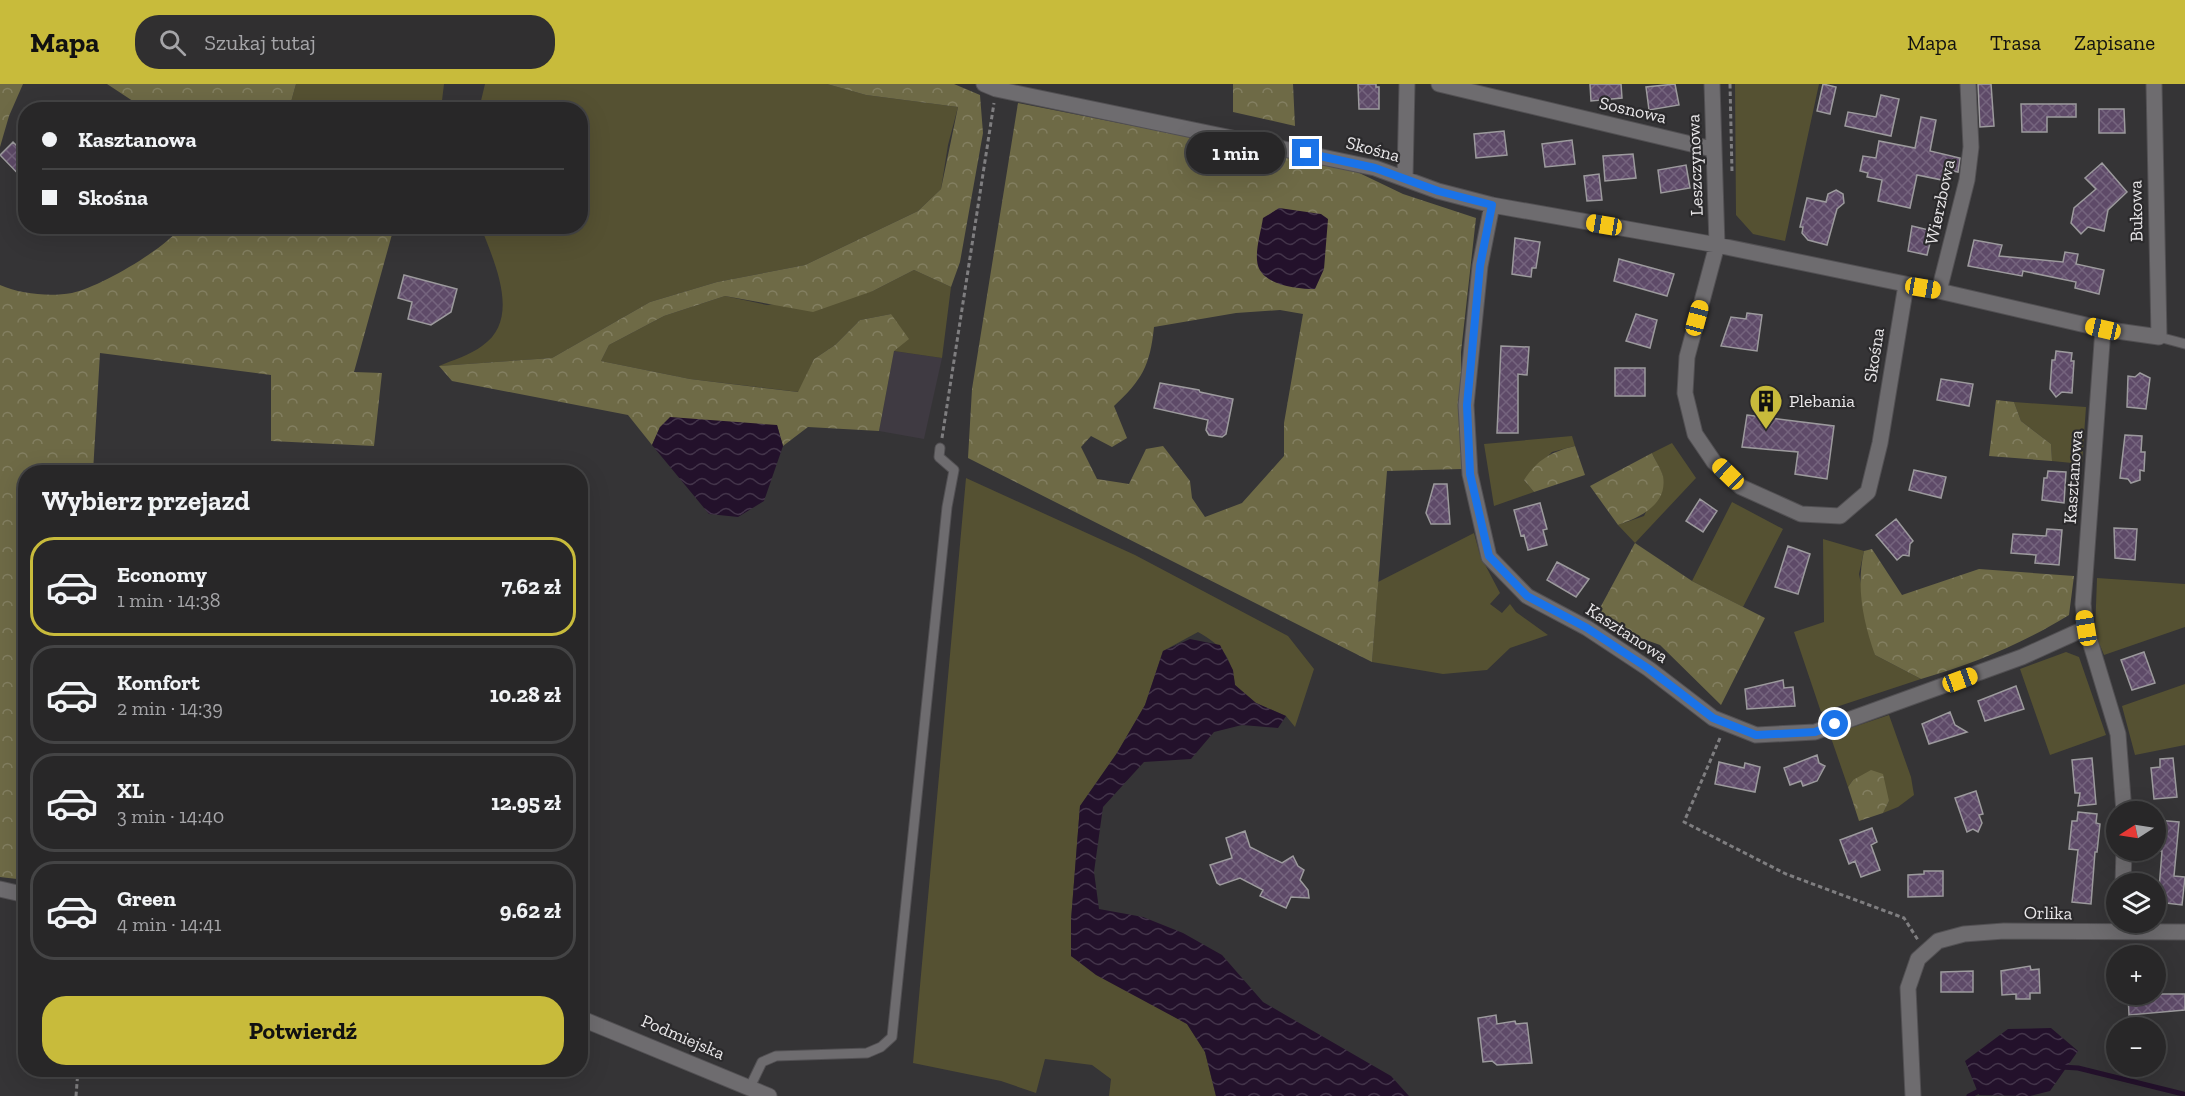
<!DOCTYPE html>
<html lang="pl">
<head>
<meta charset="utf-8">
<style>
	:root { --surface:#282728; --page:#302f30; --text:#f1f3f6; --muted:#a5a5a8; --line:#444445; --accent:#c8bb3b }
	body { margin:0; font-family:"Zilla Slab",serif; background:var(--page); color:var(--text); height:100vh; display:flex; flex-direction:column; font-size:22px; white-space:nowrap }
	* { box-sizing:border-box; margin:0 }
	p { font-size:20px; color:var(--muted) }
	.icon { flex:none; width:33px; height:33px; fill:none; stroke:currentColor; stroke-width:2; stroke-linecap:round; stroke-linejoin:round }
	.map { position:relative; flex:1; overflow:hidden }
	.drawer { position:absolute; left:18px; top:381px; width:570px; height:612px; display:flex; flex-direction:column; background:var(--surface); border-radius:24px; box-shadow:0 6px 24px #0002,0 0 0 2px var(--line) }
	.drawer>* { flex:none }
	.guide { position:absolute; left:18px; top:18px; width:570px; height:132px; border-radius:24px; box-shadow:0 6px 24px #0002,0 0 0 2px var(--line); display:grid; align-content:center; height:132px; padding:0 24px; background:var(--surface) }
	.needle { width:39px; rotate:258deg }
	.fabs { position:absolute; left:2106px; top:717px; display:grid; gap:12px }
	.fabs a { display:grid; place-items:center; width:60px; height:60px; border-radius:50%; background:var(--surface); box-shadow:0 6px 24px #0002,0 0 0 2px var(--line); font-size:30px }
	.end { position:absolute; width:27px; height:27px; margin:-14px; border:8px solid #1a73e8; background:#fff; box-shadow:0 0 0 3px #fff }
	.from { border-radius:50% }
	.bubble { position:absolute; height:42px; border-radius:21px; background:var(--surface); box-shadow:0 6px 24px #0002,0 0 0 2px var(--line); font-size:20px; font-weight:700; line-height:42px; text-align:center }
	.car { position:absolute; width:18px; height:36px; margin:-18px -9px; border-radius:8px; box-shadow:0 0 4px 2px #0007; background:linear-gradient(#f5c518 24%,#345 0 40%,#f5c518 0 76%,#345 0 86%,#f5c518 0) }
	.guide b { display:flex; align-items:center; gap:21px; height:57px; font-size:22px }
	.guide b+b { border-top:2px solid var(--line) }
	.guide i { width:15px; height:15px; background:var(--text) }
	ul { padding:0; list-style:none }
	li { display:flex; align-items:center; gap:18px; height:99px; margin:0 12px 9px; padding:0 12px; border:3px solid var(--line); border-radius:24px }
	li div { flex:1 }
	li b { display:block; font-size:22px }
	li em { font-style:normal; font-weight:700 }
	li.on { border-color:var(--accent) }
	li>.icon { width:54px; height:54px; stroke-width:1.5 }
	h2 { padding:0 24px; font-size:27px; line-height:72px }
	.button { display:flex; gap:12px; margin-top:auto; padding:12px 24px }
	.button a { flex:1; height:69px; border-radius:24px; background:var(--accent); color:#111; font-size:24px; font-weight:700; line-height:69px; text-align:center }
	header { display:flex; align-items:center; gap:36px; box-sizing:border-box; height:84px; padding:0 30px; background:var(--accent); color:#111 }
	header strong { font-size:28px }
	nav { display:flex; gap:33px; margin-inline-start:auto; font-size:21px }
	.search { width:420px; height:54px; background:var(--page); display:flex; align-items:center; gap:15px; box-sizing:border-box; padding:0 21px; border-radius:24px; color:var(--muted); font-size:22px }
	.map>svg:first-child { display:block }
</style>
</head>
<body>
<header>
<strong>Mapa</strong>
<div class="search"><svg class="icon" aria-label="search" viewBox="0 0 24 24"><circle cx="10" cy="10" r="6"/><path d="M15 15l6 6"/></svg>Szukaj tutaj</div>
<nav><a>Mapa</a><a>Trasa</a><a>Zapisane</a></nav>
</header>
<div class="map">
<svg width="2185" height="1012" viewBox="0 0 2185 1012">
	<defs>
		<pattern id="forest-crowns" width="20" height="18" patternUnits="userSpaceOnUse" patternTransform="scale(1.5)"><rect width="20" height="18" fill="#6e6a46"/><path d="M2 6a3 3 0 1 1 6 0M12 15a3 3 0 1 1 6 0" fill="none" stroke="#837f61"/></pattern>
		<pattern id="water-waves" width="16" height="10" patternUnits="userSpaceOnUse" patternTransform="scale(1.5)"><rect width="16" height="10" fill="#23112b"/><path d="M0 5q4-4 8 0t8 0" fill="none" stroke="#43344a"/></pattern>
		<pattern id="building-cross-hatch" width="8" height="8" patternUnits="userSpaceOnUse" patternTransform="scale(1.5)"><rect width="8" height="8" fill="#5e4a68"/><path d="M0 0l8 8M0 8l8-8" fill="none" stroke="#75647e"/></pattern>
	</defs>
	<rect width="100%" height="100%" fill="#353436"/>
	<path fill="#3f3a42" d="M894 267 942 274 924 355 879 347Z"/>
	<path fill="#555132" d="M296 0H444L441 25H289Z
		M485 0H827L866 11 958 23 948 61 941 105 918 127 805 181 717 198 650 218 552 274 439 282C453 276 470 271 482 262 522 235 494 178 481 143L580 142V26L479 25Z
		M1735 0H1819L1785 157 1753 150 1736 131Z
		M914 186 951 203 942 274 894 267 891 230 860 236 835 261 814 275 799 308 690 295 601 277 609 261 664 232 725 212 767 221 873 207Z
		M2014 318 2086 323 2082 380 2052 377 2051 360 2021 337Z
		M1572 352 1575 362 1552 368 1524 396 1534 408 1494 422 1484 360Z
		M1672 359 1696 394 1635 459 1618 441 1644 432 1663 392 1652 369Z
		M966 394 1135 471 1288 552 1314 585 1295 643 1286 632 1256 619 1235 601C1231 571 1222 562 1198 548L1163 567 1145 621 1117 669 1080 722 1071 836V872L1187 940 1205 968 1216 1012H1109L1111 995 1092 981 1045 975 1036 1009 1001 997 913 979Z
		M1732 418 1783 445 1743 523 1692 497Z
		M1474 449 1480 471 1500 509 1490 520 1502 529 1510 520 1516 528 1548 551 1510 564 1487 586 1443 590 1372 578 1378 498Z
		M1823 455 1864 467 1859 490 1875 571 1921 595 1821 628 1794 548 1824 538Z
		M2097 494 2185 500V543L2104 571 2095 549Z
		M2066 568 2079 573 2106 651 2050 671 2020 585Z
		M2185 600V661L2135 671 2122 622Z
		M1889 631 1911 693 1914 711 1898 723 1883 729 1889 717 1853 696 1848 703 1830 651Z"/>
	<path fill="url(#forest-crowns)" fill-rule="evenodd" d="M0 0H23L9 32 0 63Z
		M107 0H296L289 25H145Z
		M827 0H954L980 11 983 49 960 178 951 203 914 186 873 207 813 228 725 212 664 232 609 261 601 277 690 295 798 308 814 275 835 261 860 236 891 230 909 255 894 267 879 347 808 343 783 362 777 341 660 343 652 361 628 331 452 297 439 282 552 274 650 218 717 198 805 181 918 127 941 105 958 23 866 11Z
		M1233 0H1293L1295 42 1233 28Z
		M1018 19 1351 85 1403 110 1476 134 1461 268 1462 385 1387 387 1372 578 968 374 972 305ZM1280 226 1303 230 1284 339V372L1242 419 1205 433 1192 414 1190 397 1163 362 1146 365 1129 400 1097 395 1081 363 1091 352 1112 363 1127 354 1114 322C1142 296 1150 282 1154 243L1236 229Z
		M182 142 394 143 354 288 382 289 374 362 271 357V291L100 269 93 388H26V624L17 795 0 793V201C21 210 49 213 72 209 100 203 165 165 182 142Z
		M1996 316 2014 318 2021 337 2051 360 2052 377 1989 372Z
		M1575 362 1585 391 1534 408 1524 396C1538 375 1551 368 1575 362Z
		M1652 369C1655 376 1661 385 1663 392 1668 421 1640 433 1618 441L1590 402Z
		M1635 459 1692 497 1765 534 1721 621 1660 561 1593 537Z
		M1872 465 1902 511 1979 485 2074 492 2069 531C2022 560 1973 580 1921 595L1875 571C1863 537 1856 503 1864 467Z
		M1871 686 1883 690 1889 717 1883 729 1859 737 1848 703 1853 696Z"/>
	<path fill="url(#water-waves)" d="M1279 124 1321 130 1328 135 1324 185 1315 205C1296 205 1258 201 1257 176 1256 163 1261 147 1263 134Z
		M670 333 777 341 783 362 764 417 738 433 709 430 652 361 660 343Z
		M1190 555 1220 561 1233 586 1235 601 1256 619 1286 632 1278 644 1242 641 1214 648 1191 675 1144 678 1103 723 1094 788 1099 825 1143 833 1183 849 1222 871 1263 918 1391 992 1409 1012H1216L1205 968 1187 940 1096 891 1071 872V836L1080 722 1117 669 1145 621 1163 567Z
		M2051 944 2078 967 2050 1007 2030 1012 1979 1011 1965 977 2008 945Z"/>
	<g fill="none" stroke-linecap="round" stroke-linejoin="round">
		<path stroke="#23112b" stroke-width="5" d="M2061 983 2078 984 2183 1010
			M1969 1012 1983 1005"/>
	</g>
	<path fill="url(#building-cross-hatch)" stroke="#9c9a9d" stroke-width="1.5" d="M1358 0H1376V3H1379V25H1359Z
		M1590 0H1621L1622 14 1591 17Z
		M1675 0 1679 21 1649 26 1646 3Z
		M1823 0 1836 3 1830 30 1817 27Z
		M1978 0H1991L1994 42 1980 43Z
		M1881 11 1899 15 1891 52 1845 42 1848 28 1876 33Z
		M2021 20H2076V33H2047V48H2022Z
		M2099 25H2124L2125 49H2099Z
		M1921 33 1936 36 1930 67 1960 74 1958 88 1944 85 1942 96 1917 91 1910 124 1878 117 1882 96 1867 93 1868 89 1860 87 1863 72 1876 74 1879 57 1915 64Z
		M1504 47 1507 71 1476 74 1474 50Z
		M1572 56 1575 80 1545 83 1542 60Z
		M13 58 26 71V98L0 71Z
		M1633 70 1636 94 1605 97 1603 72Z
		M2102 79 2127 108 2108 126 2104 147 2088 143 2081 150 2071 139 2074 124 2096 105 2085 94Z
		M1686 81 1690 104 1661 109 1658 86Z
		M1599 90 1602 116 1587 117 1584 92Z
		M1836 106 1843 110 1844 119 1837 125 1827 161 1808 156 1802 149 1803 143H1800L1807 114 1826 118 1828 110Z
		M1912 142 1933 147 1927 171 1908 167Z
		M1515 154 1540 158 1536 184H1532L1531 193 1512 190Z
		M1974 156 2002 161 1999 172 2063 178 2065 168 2078 170 2076 180 2104 186 2099 210 2075 204 2076 198 2023 187 2022 192 1968 182Z
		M1619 175 1674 190 1667 212 1614 197Z
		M404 191 457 205 451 228 431 241 408 235 412 218 398 214Z
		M1747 229 1762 231 1757 267 1721 262 1731 233 1746 235Z
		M1636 230 1657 236 1650 264 1626 257Z
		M1501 262 1529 263 1527 291 1518 290V349H1497Z
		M2056 267 2072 269 2071 277H2074L2072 309 2062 308 2056 313 2050 305 2052 276H2055Z
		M1615 284H1645V312H1615Z
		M2140 289 2150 294 2146 325 2127 323 2128 292 2135 293Z
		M1941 295 1973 300 1969 322 1937 316Z
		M1160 299 1199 306 1200 308 1233 315 1226 350 1222 353 1209 351 1206 346 1208 336 1154 324Z
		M1747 331 1834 342 1827 395 1795 390 1798 368 1742 363Z
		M2125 351 2142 352 2141 368H2145L2144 387 2140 386V396L2131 399 2128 395 2120 394Z
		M1914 386 1946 393 1941 414 1909 406Z
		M2048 387 2066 388 2064 419 2042 416 2044 394H2047Z
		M1434 400H1447L1450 440H1431L1426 429Z
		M1700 415 1717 427 1703 448 1686 437Z
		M1540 419 1547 445 1543 446 1547 461 1528 466 1524 451 1521 452 1514 426Z
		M1896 435 1913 457 1910 460 1909 472 1903 471 1897 476 1876 451Z
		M2114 444 2137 445 2135 476 2115 474Z
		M2047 445 2062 446 2059 481 2035 479 2036 471 2011 469 2013 450 2046 452Z
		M1788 462 1810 470 1798 510 1775 503Z
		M1557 478 1589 495 1576 513 1547 496Z
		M2144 568 2155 599 2132 606 2121 576Z
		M1783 596 1784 604 1793 603 1795 622 1747 625 1745 605Z
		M2016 602 2024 625 1985 637 1978 617Z
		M1950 628 1955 641 1967 648 1929 660 1922 640Z
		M1817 671 1819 679 1825 682 1817 697 1803 702 1801 697 1790 701 1784 684Z
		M2092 674 2096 720 2078 722 2080 709H2075L2072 676Z
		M2173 674 2177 713 2154 715 2151 684 2160 683V675Z
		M1719 678 1744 684 1745 679 1760 683 1755 708 1715 700Z
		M1976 707 1983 730 1979 731 1982 739 1978 748 1973 745 1967 748 1955 714Z
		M2078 728 2097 730 2096 739 2100 740 2097 768H2095L2091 820 2072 818 2078 766 2069 765 2072 737H2077Z
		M2156 736 2179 738 2174 792 2185 793 2182 821 2158 818 2162 767H2156Z
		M1872 744 1877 758 1871 761 1880 786 1861 793 1855 777 1849 780 1840 756Z
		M1245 747 1250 763 1282 779 1293 772 1298 782 1304 786 1300 796 1308 806 1309 814 1291 813 1286 824 1260 812 1263 806 1240 794 1220 801 1217 799 1210 781 1232 774 1226 754Z
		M1924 787H1943V812L1908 813V791L1924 790Z
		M2030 882 2031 886 2039 885 2040 909H2030V915H2016V910L2002 911 2001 887Z
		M1973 887V908H1941V888Z
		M2128 910H2185V926L2129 931Z
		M1496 931 1497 940 1515 937 1516 940 1527 939 1532 979 1497 981 1492 977 1483 978 1478 934Z"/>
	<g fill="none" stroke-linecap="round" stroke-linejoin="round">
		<defs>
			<path id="lane" d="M2159 253 2185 260
				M750 1003 762 978 776 972 867 969 881 963 892 953 947 423 954 386 939 373 940 364"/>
			<path id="street" d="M984 0 996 5 1375 84 1438 107 1492 121 1717 161 1939 207 2103 245 2159 253 2154 0
				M1439 0 1712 65
				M1712 0 1717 161 1687 273 1685 309 1695 350 1714 378 1741 403 1801 430 1840 432 1868 408 1880 359 1906 201
				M1405 94 1407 0
				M1492 121 1480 182 1466 321 1470 390 1489 473 1527 512 1587 544 1649 585 1713 634 1756 651 1815 648 2022 573 2086 544
				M1939 207 1967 96 1971 63 1968 0
				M2103 245 2083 520 2086 544 2118 650 2124 728
				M2123 800 2124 766
				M0 805 26 811
				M580 934 769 1012
				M1913 1012 1908 904 1918 875 1938 857 1964 850 2004 847 2185 848"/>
		</defs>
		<use href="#lane" stroke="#525053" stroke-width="11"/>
		<use href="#street" stroke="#525053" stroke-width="17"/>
		<path stroke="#7f7e80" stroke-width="3" stroke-dasharray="4.5 3" stroke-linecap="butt" d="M1730 0 1732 88
			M942 354 994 19
			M1720 654 1684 738 1786 790 1904 834 1918 856
			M76 1012 78 986"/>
		<use href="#lane" stroke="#6e6c6f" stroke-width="9"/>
		<use href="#street" stroke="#6e6c6f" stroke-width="15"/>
	</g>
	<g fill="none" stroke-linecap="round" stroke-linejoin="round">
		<path stroke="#1a73e8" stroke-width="8" d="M1306 69 1375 84 1438 107 1492 121 1480 182 1467 321 1470 390 1489 472 1527 512 1587 544 1649 585 1713 634 1756 651 1815 648 1835 640"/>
	</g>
	<defs>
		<symbol id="building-pin" viewBox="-11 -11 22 30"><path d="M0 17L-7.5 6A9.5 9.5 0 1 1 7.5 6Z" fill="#c8bb3b" stroke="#2b2a2c"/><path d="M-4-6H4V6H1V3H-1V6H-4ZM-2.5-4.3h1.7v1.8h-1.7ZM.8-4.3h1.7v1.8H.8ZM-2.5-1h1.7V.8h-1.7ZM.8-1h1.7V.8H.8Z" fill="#111"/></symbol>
	</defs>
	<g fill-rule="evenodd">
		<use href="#building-pin" x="1747" y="298" width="38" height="52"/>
	</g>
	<g text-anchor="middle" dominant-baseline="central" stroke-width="4.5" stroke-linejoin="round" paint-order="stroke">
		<g font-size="18" fill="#e9e7e9" stroke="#2b2a2c">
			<text transform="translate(1633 26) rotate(13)">Sosnowa</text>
			<text transform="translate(1373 65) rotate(15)">Skośna</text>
			<text transform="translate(1695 81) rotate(-92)">Leszczynowa</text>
			<text transform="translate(1940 118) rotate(-78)">Wierzbowa</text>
			<text transform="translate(2136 127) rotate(-91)">Bukowa</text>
			<text transform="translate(1874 271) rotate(-81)">Skośna</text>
			<text transform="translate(2073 393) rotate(-86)">Kasztanowa</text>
			<text transform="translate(1627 549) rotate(33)">Kasztanowa</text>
			<text transform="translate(2048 829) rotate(1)">Orlika</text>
			<text transform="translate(683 953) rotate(23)">Podmiejska</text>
		</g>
		<g font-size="18" fill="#e9e7e9" stroke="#2b2a2c" text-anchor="start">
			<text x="1789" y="317">Plebania</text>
		</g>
	</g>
</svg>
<div class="fabs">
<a><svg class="needle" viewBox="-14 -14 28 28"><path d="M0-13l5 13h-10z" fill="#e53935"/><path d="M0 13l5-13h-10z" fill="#a5a5a8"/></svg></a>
<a><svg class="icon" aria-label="layers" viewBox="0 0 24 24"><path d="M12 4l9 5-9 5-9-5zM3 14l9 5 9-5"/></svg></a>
<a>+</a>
<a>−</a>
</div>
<i class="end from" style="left:1835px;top:640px"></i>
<i class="end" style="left:1306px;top:69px"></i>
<div class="bubble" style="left:1186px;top:48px;width:99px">1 min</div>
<i class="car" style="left:1604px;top:141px;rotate:280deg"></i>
<i class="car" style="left:1923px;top:204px;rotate:100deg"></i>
<i class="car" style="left:1697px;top:234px;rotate:15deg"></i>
<i class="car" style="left:2103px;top:245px;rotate:283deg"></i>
<i class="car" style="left:1728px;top:390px;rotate:314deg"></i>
<i class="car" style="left:2086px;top:544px;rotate:351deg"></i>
<i class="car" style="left:1960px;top:596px;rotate:70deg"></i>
<div class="guide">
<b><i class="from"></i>Kasztanowa</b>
<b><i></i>Skośna</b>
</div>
<section class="drawer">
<h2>Wybierz przejazd</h2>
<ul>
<li class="on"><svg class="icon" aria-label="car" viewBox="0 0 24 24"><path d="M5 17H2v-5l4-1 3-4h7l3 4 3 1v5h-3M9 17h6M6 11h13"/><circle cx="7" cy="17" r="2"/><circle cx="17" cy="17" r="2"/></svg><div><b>Economy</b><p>1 min · 14:38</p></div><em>7.62 zł</em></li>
<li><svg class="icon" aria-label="car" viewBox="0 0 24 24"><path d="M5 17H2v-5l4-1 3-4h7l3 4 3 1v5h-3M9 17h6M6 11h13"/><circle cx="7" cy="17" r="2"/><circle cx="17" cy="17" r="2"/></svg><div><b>Komfort</b><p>2 min · 14:39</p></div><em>10.28 zł</em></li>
<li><svg class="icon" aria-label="car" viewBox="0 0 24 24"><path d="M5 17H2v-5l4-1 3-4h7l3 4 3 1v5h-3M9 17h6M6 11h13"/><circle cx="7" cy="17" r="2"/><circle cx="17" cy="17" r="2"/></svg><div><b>XL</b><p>3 min · 14:40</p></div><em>12.95 zł</em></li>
<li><svg class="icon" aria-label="car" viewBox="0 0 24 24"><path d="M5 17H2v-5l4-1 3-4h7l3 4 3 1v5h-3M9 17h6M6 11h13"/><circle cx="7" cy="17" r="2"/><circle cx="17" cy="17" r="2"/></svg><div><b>Green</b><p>4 min · 14:41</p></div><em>9.62 zł</em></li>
</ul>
<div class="button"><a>Potwierdź</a></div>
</section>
</div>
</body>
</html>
